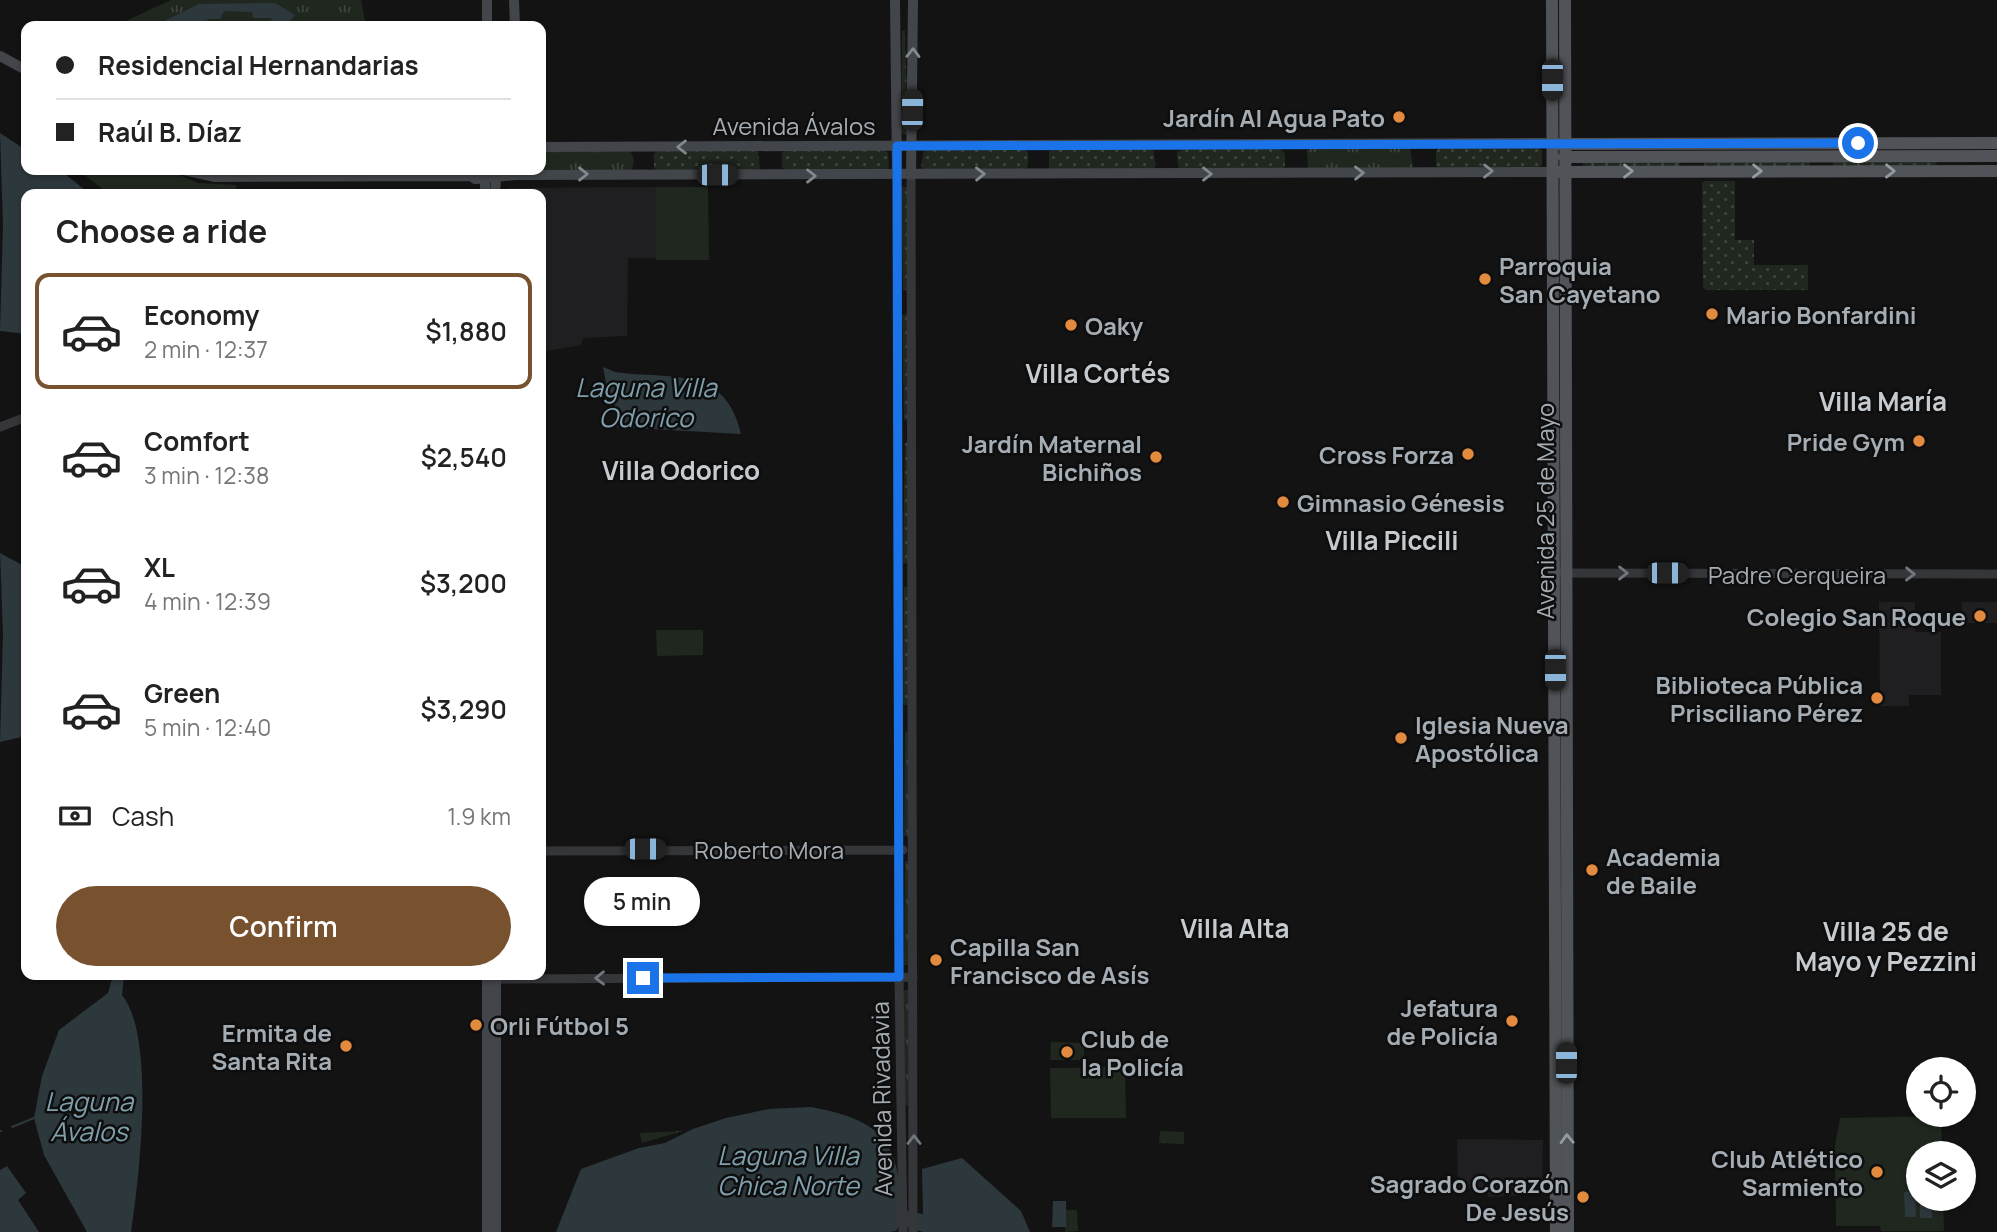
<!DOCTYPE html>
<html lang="en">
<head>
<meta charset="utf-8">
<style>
	:root { --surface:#fff; --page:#f2f2f2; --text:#222; --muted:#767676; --line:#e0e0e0; --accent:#78512e }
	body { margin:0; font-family:Manrope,sans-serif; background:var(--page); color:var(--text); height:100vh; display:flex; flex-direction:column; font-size:26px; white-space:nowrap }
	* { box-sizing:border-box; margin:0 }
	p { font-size:23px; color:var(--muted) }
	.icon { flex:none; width:38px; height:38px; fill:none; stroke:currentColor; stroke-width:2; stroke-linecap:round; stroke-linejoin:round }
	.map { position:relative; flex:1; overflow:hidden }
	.panel { position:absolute; left:21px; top:189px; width:525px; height:791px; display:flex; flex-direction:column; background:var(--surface); border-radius:14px; box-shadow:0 2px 5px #0004 }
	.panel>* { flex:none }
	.top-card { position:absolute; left:21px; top:21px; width:525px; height:154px; border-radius:14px; box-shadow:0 2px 5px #0004; display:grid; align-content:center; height:154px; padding:0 35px; background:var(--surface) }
	.buttons { position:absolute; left:1906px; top:1057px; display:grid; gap:14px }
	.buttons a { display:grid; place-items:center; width:70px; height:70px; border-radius:50%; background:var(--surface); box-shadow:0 2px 5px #0004; font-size:35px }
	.end { position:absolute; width:32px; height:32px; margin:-16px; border:9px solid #1a73e8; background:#fff; box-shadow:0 0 0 4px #fff }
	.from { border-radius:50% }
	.bubble { position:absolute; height:49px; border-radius:24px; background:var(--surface); box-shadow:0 2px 5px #0004; font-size:23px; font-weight:600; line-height:49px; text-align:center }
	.car { position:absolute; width:21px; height:42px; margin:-21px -10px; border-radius:9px; box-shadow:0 0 5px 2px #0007; background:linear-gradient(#222 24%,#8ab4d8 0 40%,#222 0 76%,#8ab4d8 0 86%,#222 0) }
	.top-card b { display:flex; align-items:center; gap:24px; height:66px; font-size:26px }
	.top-card b+b { border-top:2px solid var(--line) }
	.top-card i { width:18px; height:18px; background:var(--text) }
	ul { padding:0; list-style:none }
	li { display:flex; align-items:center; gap:21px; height:116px; margin:0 14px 10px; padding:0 21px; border:4px solid transparent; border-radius:14px }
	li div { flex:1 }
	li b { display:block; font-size:26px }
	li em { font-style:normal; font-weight:600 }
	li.current { border-color:var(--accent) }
	li>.icon { width:63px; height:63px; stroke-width:1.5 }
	h2 { padding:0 35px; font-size:32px; line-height:84px }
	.pay { display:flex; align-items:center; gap:18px; height:77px; padding:0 35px; font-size:26px }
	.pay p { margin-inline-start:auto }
	.button { display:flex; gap:14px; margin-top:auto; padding:14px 35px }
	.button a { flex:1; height:80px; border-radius:42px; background:var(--accent); color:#fff; font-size:28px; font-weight:600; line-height:80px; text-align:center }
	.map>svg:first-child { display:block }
</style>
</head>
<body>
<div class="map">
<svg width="1997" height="1232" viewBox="0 0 1997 1232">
	<defs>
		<pattern id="grass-dots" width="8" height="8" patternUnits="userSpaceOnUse" patternTransform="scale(1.75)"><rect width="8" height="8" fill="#20271f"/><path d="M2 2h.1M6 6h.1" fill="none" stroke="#3d443d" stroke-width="1.8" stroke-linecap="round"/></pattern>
		<pattern id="park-tufts" width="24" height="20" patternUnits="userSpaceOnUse" patternTransform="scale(1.75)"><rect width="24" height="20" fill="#20271f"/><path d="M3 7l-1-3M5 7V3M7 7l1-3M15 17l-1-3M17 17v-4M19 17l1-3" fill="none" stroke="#3d443d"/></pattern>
	</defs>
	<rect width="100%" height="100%" fill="#131314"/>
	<path fill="#1f1f21" d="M656 187V258H628L627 336 583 338 581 345 542 352 541 194 505 192 508 188Z
		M1879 602H1915V632H1941V695H1909V706H1880Z
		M1962 602H1997V623H1962Z
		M1457 1139 1543 1140 1542 1194 1488 1197 1487 1188 1458 1189Z"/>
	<path fill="url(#grass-dots)" d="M905 30 908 133 906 135 901 133 902 31Z
		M1022 148 1028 152V166L1025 170 924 171 921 167 924 149Z
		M1053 148 1153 149 1156 165 1153 170H1054L1049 168V151Z
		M1280 148 1285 154V167L1281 171H1183L1178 167 1177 153 1182 149Z
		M1440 148H1538L1542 150V165L1538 168 1440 169 1436 166V151Z
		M883 149 888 153 889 167 885 171 786 172 782 167V153L787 150Z
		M658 150 758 151 760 168 756 172 659 171 654 168V154Z
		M1705 161H1810V169L1704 168Z
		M1936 161 1937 167 1833 168V162Z
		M1680 162V168L1583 169V163Z
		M1705 181H1735V240H1754V265H1808V290H1706L1703 287 1702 183Z
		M901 187H908V290H903Z
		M907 314V420H904L902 315Z
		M905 442 908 443 909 564 903 563Z
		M904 587H909L910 705H903Z"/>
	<path fill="url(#park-tufts)" d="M171 0H361L366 26H104L117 25Z
		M1312 147 1410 148 1413 166 1410 169 1312 170 1308 167 1307 151Z
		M541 150H629C635 158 635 164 630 172L541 170Z
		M908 731 909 837 904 836 905 732Z
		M905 861H909V965H904Z
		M904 990H908V1106L904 1104Z
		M683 1131 642 1143 640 1133Z
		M1160 1131 1184 1132V1144L1159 1143Z"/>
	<path fill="#20271f" d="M78 170H168L198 183 236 185 237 194H109Z
		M656 187H708L709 260H656Z
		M656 630H703V655L657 656Z
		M1051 1042 1084 1043V1060H1050Z
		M1125 1067 1126 1118H1051L1050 1068Z
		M1941 1116 1942 1153H1918V1199H1943L1944 1231H1881L1880 1226H1836L1835 1146 1840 1118Z
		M1066 1210H1077L1078 1231 1065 1232Z"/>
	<path fill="#2d383c" d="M275 3 295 15 286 26H269L272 18H253L252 12 224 11 220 19H209L199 26H154L199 4Z
		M0 133 26 150V170H60L90 194H26V334L0 331 3 226Z
		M603 367 615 372C671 380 726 365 741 434L615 427 616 409 612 402 602 399V392L607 389Z
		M0 553 26 567V736L0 742 3 634Z
		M113 975H130L124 977 122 995C156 1037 139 1180 131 1232H87L44 1155 34 1118 42 1076 59 1030 108 993Z
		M811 1107C879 1120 901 1139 900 1210L923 1214 922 1169 962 1158 1021 1211 1030 1232H923L900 1225 896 1231 889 1232H556L581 1169 639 1148 665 1143 693 1129 726 1118 769 1109Z
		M7 1166 26 1193 18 1200 39 1232H0V1170Z
		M1915 1191 1916 1217H1905L1904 1192Z
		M1920 1199H1932V1218H1920Z
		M1053 1201H1066V1227H1052Z"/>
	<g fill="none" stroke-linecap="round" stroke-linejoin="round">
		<path stroke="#2d383c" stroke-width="2" d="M12 1127 34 1118
			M0 1131H1"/>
		<path stroke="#343639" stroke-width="9" d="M897 175 899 977 903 1232
			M911 175 913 1232
			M0 427 26 417
			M1563 573 1997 574
			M541 851 903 850
			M491 979 913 977"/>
		<path stroke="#424549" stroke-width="10" d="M514 0 515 26
			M895 0 897 175
			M487 26V0
			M0 56 26 70
			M541 147 1552 143
			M184 170 215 177 471 176 475 179 515 175 1553 172
			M911 175 913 0
			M485 194V173
			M495 194 496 178
			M487 975V1232
			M496 975V1232"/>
		<path stroke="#505358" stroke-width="12" d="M1552 0 1556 1232
			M1565 0 1568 1232
			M1556 144 1997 143
			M1564 157 1997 156
			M1556 172 1997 171"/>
	</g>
	<defs><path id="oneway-chevron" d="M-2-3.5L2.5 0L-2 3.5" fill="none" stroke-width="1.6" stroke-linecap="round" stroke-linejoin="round" transform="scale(1.75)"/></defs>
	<g stroke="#82898f">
		<use href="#oneway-chevron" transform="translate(913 53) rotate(-89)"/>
		<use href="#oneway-chevron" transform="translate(682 147) rotate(180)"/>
		<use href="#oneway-chevron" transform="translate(1488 171)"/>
		<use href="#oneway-chevron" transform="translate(1359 173) rotate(-1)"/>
		<use href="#oneway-chevron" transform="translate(583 174)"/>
		<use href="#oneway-chevron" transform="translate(980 174) rotate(-1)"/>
		<use href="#oneway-chevron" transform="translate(1207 174)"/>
		<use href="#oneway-chevron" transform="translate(811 176)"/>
	</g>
	<g stroke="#949ba2">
		<use href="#oneway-chevron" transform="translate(1628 171)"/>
		<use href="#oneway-chevron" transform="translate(1757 171) rotate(1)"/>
		<use href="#oneway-chevron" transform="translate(1890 171)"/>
		<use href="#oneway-chevron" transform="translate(1567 1139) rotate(-92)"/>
	</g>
	<g stroke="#72777d">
		<use href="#oneway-chevron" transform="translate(1623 573)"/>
		<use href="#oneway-chevron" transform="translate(1910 574) rotate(1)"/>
		<use href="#oneway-chevron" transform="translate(600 978) rotate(179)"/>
		<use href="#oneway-chevron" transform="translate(914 1140) rotate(-90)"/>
	</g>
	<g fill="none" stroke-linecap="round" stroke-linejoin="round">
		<path stroke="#1a73e8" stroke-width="9" d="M643 978 899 977 897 146 1858 143"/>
	</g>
	<g fill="#e28a3d" stroke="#0e0e0f" stroke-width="2.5">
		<circle cx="1399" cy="117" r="7"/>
		<circle cx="1485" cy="279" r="7"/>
		<circle cx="1712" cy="314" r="7"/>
		<circle cx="1071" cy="325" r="7"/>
		<circle cx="1919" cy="441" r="7"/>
		<circle cx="1468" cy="454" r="7"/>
		<circle cx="1156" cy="457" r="7"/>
		<circle cx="1283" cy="502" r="7"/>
		<circle cx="1980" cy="616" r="7"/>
		<circle cx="1877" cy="698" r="7"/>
		<circle cx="1401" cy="738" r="7"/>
		<circle cx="1592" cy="870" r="7"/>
		<circle cx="936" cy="960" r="7"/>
		<circle cx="1512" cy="1021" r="7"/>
		<circle cx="476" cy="1025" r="7"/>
		<circle cx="346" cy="1046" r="7"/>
		<circle cx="1067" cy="1052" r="7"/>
		<circle cx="1877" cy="1172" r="7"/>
		<circle cx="1583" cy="1197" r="7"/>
	</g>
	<g text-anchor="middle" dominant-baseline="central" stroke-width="5" stroke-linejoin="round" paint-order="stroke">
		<g font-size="24" font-weight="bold" fill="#a5adb4" stroke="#0e0e0f" text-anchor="end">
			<text x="1385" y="117">Jardín Al Agua Pato</text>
			<text x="1499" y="265" text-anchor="start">Parroquia<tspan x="1499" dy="28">San Cayetano</tspan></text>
			<text x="1726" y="314" text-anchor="start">Mario Bonfardini</text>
			<text x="1085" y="325" text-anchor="start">Oaky</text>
			<text x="1905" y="441">Pride Gym</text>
			<text x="1142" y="443">Jardín Maternal<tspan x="1142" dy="28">Bichiños</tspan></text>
			<text x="1454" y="454">Cross Forza</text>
			<text x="1297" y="502" text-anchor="start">Gimnasio Génesis</text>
			<text x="1966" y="616">Colegio San Roque</text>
			<text x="1863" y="684">Biblioteca Pública<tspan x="1863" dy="28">Prisciliano Pérez</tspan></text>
			<text x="1415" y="724" text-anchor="start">Iglesia Nueva<tspan x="1415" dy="28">Apostólica</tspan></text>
			<text x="1606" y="856" text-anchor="start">Academia<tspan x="1606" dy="28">de Baile</tspan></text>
			<text x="950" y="946" text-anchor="start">Capilla San<tspan x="950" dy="28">Francisco de Asís</tspan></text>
			<text x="1498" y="1007">Jefatura<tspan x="1498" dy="28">de Policía</tspan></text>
			<text x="490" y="1025" text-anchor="start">Orli Fútbol 5</text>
			<text x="332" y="1032">Ermita de<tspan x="332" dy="28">Santa Rita</tspan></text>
			<text x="1081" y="1038" text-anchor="start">Club de<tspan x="1081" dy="28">la Policía</tspan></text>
			<text x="1863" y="1158">Club Atlético<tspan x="1863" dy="28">Sarmiento</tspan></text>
			<text x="1569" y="1183">Sagrado Corazón<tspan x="1569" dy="28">De Jesús</tspan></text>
		</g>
		<g font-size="24" fill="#a5adb4" stroke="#0e0e0f">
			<text x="794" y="125">Avenida Ávalos</text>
			<text transform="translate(1544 511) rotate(-90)">Avenida 25 de Mayo</text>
			<text x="1797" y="574">Padre Cerqueira</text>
			<text x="769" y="849">Roberto Mora</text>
			<text transform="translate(881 1099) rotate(-91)">Avenida Rivadavia</text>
		</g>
		<g font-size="26" font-weight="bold" fill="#c6cbd0" stroke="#0e0e0f">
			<text x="1098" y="373">Villa Cortés</text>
			<text x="1883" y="401">Villa María</text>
			<text x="681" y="470">Villa Odorico</text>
			<text x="1392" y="540">Villa Piccili</text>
			<text x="1235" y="928">Villa Alta</text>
			<text x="1886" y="931">Villa 25 de<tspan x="1886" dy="30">Mayo y Pezzini</tspan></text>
		</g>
		<g font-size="26" font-style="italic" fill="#7fa0ac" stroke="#0e0e0f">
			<text x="646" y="387">Laguna Villa<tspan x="646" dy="30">Odorico</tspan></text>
			<text x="89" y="1101">Laguna<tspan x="89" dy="30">Ávalos</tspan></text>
			<text x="788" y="1155">Laguna Villa<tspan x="788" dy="30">Chica Norte</tspan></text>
		</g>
	</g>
</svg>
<div class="buttons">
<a><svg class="icon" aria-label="locate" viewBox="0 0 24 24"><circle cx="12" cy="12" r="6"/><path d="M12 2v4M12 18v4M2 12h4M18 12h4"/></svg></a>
<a><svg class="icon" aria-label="layers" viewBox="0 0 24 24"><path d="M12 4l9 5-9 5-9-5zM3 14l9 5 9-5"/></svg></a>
</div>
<i class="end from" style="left:1858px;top:143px"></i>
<i class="end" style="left:643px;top:978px"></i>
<div class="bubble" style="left:584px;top:877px;width:116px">5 min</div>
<i class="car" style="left:1552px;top:80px;rotate:180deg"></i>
<i class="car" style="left:912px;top:110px;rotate:1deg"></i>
<i class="car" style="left:717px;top:175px;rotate:90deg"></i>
<i class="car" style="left:1667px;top:573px;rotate:90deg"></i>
<i class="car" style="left:1555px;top:670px;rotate:180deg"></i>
<i class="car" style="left:645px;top:849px;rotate:90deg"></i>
<i class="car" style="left:1566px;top:1063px;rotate:0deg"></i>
<div class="top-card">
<b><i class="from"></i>Residencial Hernandarias</b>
<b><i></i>Raúl B. Díaz</b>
</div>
<section class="panel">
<h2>Choose a ride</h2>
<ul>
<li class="current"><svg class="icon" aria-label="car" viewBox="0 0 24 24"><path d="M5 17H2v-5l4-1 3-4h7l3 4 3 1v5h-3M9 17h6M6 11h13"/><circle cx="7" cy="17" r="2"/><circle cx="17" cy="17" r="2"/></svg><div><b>Economy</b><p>2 min · 12:37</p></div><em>$1,880</em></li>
<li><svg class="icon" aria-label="car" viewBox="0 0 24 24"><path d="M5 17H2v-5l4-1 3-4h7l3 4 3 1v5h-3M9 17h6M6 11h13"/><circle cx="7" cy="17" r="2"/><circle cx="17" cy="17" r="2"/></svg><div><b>Comfort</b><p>3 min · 12:38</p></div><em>$2,540</em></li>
<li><svg class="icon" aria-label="car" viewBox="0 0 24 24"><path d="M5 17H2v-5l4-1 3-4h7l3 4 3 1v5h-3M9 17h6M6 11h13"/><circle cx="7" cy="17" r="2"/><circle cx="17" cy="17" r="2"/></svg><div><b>XL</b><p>4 min · 12:39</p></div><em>$3,200</em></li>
<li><svg class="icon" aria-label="car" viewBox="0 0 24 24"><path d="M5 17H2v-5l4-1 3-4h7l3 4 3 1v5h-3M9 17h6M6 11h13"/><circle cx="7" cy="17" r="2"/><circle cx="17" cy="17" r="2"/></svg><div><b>Green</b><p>5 min · 12:40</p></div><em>$3,290</em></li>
</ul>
<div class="pay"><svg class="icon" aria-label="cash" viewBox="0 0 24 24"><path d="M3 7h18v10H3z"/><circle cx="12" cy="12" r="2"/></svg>Cash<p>1.9 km</p></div>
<div class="button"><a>Confirm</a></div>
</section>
</div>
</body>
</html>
